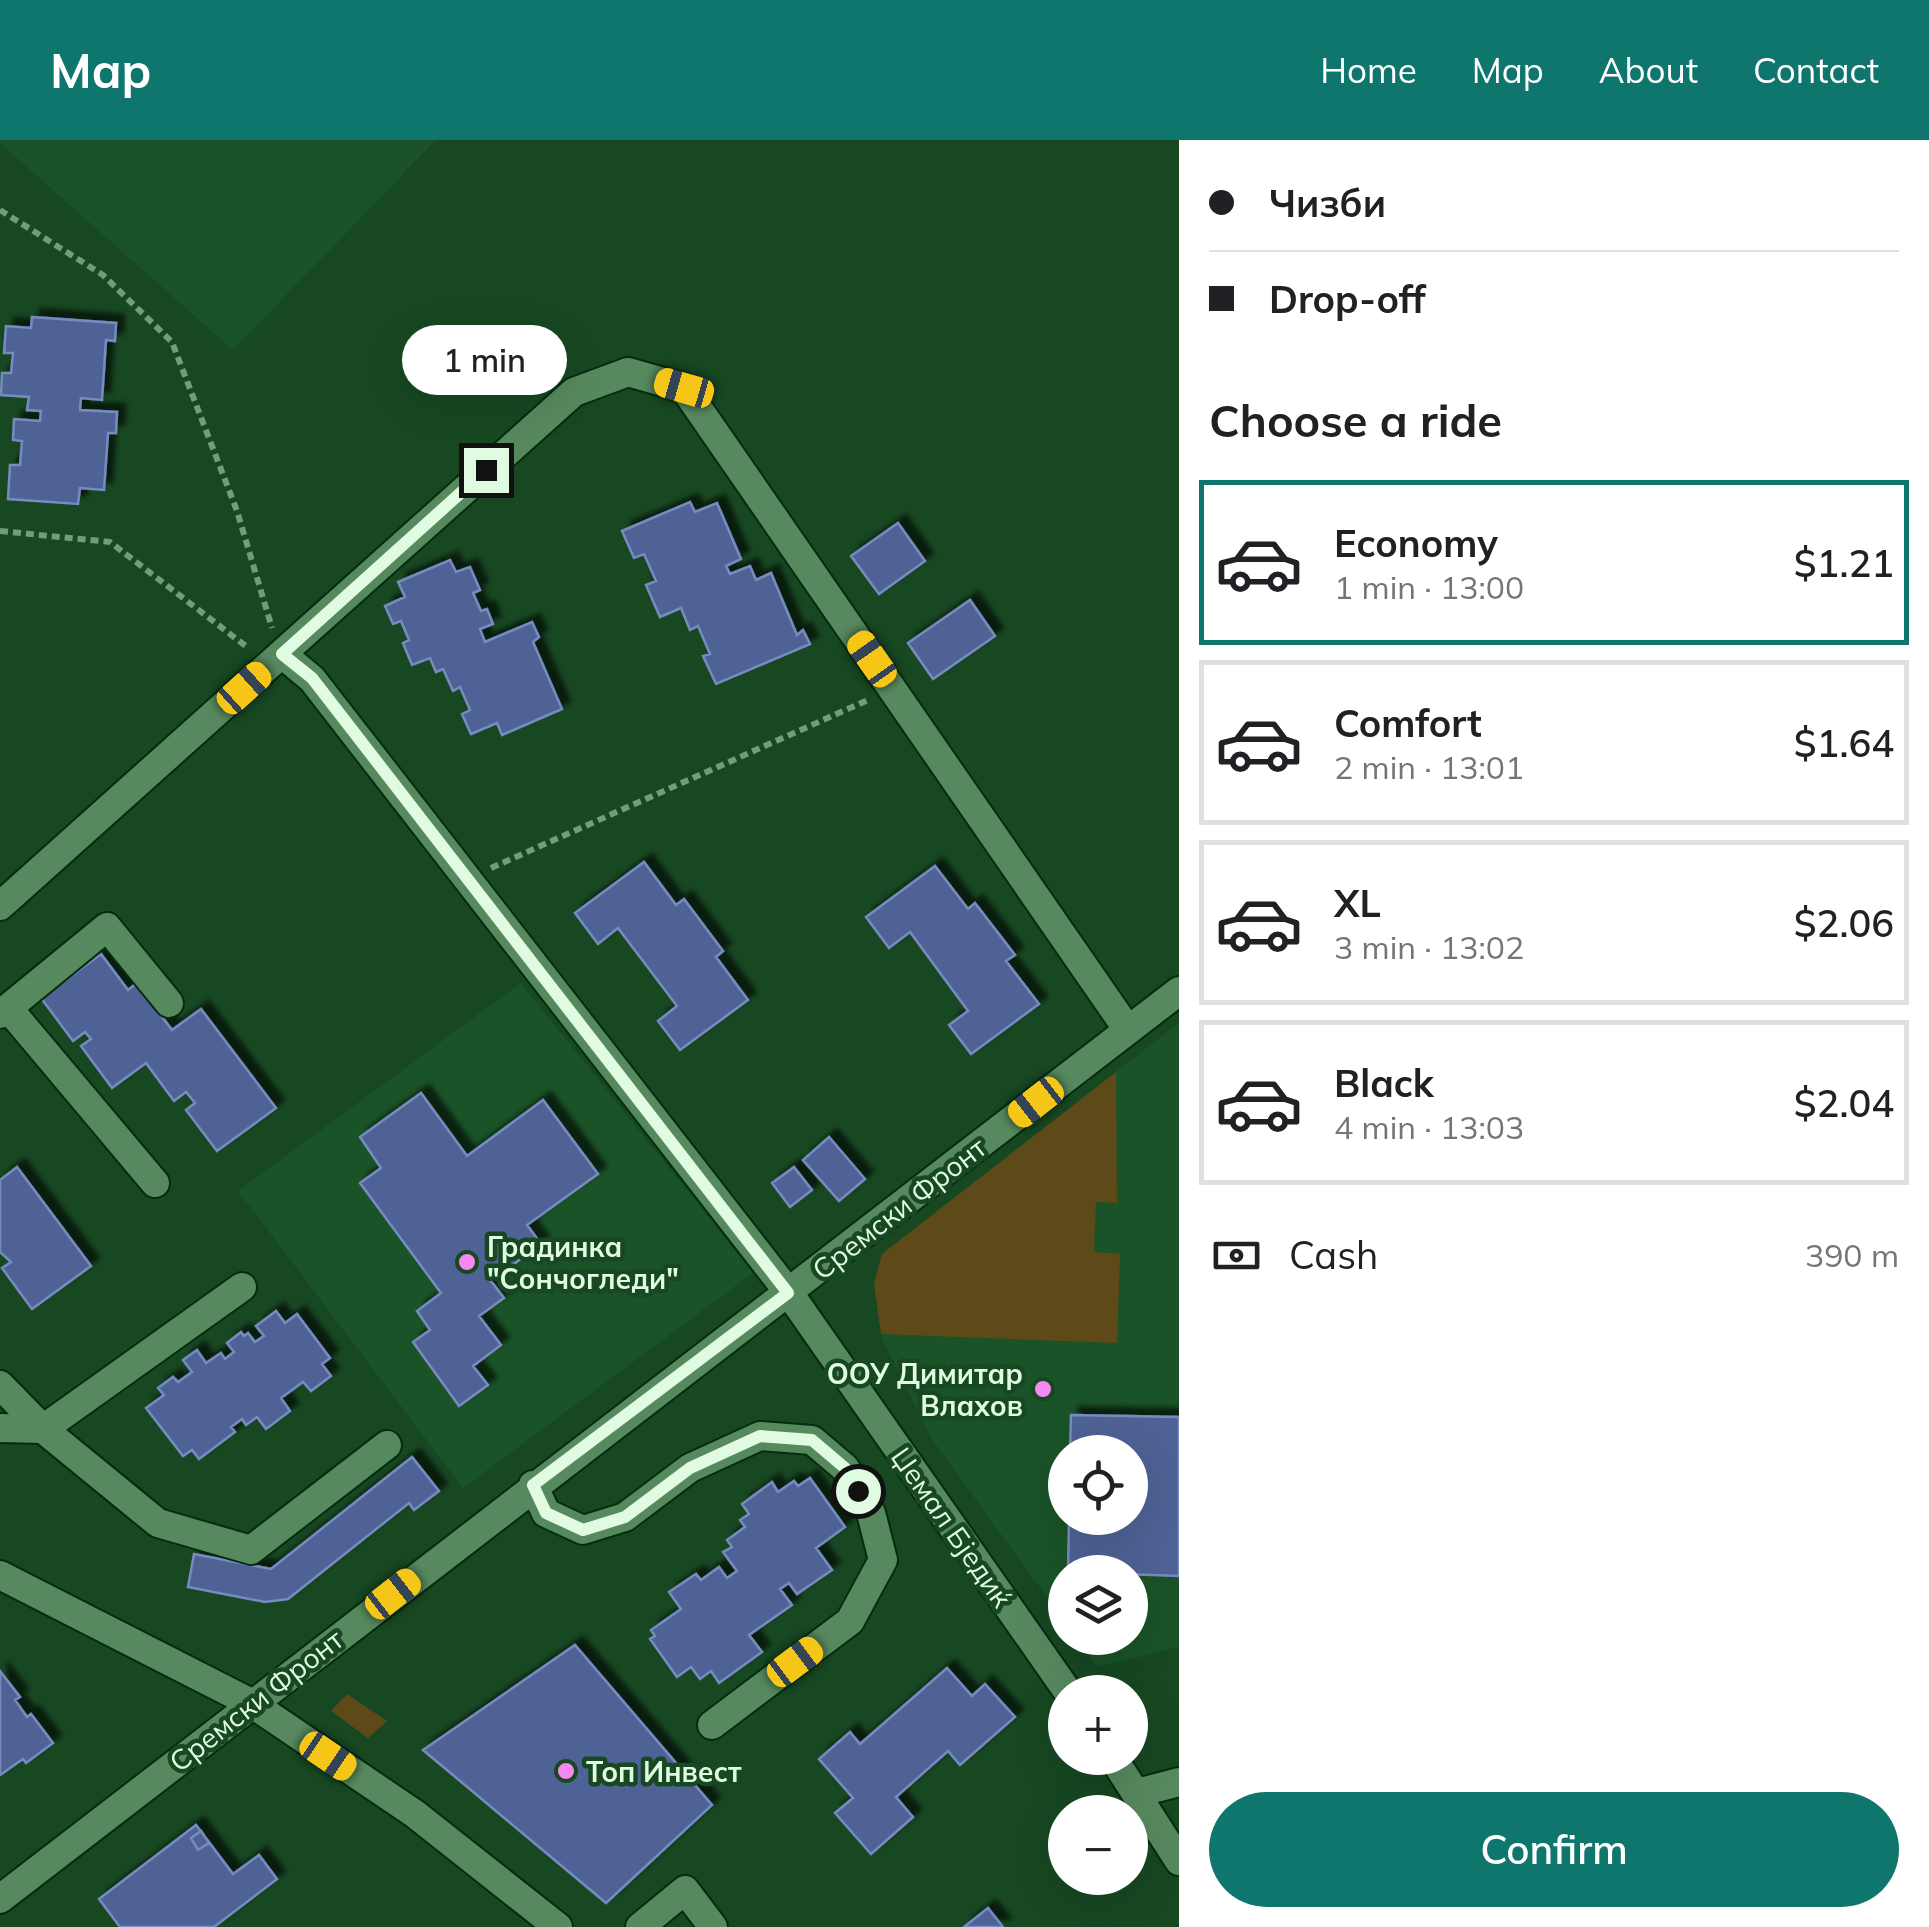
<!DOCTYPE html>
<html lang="en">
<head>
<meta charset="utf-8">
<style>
	:root { --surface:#fff; --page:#f2f2f2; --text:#202124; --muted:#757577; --line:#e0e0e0; --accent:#0f766e }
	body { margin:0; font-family:Mulish,sans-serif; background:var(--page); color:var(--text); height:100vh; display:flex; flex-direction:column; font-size:38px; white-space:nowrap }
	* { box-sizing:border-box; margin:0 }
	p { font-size:32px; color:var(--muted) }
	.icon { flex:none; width:55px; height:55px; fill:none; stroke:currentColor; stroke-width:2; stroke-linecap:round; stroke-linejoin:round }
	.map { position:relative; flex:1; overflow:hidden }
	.sheet { display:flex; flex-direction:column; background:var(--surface); width:750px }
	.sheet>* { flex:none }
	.guide { display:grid; align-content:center; height:220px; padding:0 30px; background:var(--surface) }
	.fabs { position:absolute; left:1048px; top:1295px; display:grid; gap:20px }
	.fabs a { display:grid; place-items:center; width:100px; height:100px; border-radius:50%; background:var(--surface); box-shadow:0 10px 40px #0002; font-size:50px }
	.end { position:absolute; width:45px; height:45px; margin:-22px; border:12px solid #e1fbe3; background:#111; box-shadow:0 0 0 5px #111 }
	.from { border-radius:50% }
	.bubble { position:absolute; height:70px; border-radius:35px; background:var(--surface); box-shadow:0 10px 40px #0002; font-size:32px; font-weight:600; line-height:70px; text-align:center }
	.car { position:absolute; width:30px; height:60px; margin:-30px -15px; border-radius:12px; box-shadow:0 0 8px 2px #0007; background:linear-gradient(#f5c518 24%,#345 0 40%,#f5c518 0 76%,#345 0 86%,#f5c518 0) }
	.guide b { display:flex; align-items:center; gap:35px; height:95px; font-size:38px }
	.guide b+b { border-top:2px solid var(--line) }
	.guide i { width:25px; height:25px; background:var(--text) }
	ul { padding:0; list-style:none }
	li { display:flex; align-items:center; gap:30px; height:165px; margin:0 20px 15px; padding:0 10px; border:5px solid var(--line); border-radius:0px }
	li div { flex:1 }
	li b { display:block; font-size:38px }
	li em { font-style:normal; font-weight:600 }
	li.active { border-color:var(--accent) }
	li>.icon { width:90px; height:90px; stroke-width:1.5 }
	h2 { padding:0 30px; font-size:45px; line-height:120px }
	.pay { display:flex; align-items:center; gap:25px; height:110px; padding:0 30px; font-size:38px }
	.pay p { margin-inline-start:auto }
	.primary-button { display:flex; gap:20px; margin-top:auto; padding:20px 30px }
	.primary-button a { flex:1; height:115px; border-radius:60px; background:var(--accent); color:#fff; font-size:40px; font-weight:600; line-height:115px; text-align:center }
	header { display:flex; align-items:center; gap:60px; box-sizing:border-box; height:140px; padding:0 50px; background:var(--accent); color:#fff }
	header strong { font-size:48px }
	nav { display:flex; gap:55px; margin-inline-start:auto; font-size:35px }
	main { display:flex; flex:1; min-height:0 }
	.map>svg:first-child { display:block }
</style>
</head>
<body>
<header>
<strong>Map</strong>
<nav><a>Home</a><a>Map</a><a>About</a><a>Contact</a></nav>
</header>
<main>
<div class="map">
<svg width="1179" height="1787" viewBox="0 0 1179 1787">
	<defs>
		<filter id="shadow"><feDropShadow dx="8" dy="-8" stdDeviation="2.5" flood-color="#0009"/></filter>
	</defs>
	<rect width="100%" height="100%" fill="#174822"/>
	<path fill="#1a5327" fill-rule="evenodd" d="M0 0H436L233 210 0 3Z
		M521 843 753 1133 463 1348 238 1051Z
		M1179 883V1507L1097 1527 1076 1498H1130V1432H1065V1482L931 1298 882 1199 874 1144 882 1114ZM1065 1312H1130V1378H1065Z"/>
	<path fill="#5d4a18" d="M1116 932 1117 1063 1096 1062 1094 1112 1120 1114 1117 1203 881 1194 874 1144 882 1114Z
		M347 1554 387 1581 368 1598 331 1571Z"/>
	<path fill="#506295" stroke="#778bc1" stroke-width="2.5" filter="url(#shadow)" d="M32 177 116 183 115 201 106 200 102 260 81 258 80 270 117 272 116 293H108L104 350 80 348 78 364 8 359 10 325H20L22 301 13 300 14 279 40 281 41 271 27 270 29 257 1 255 2 233H11L13 213H4L6 186 31 188Z
		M690 362 695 372 717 363 741 419 726 426 730 434 750 426 756 440 771 433 797 495 803 490 810 504 716 544 703 516 710 514 698 486 690 490 681 468 660 477 646 445 656 441 644 414 634 418 622 391Z
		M898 383 925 421 879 454 851 416Z
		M450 420 456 432 470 427 480 450 473 453 481 471 487 469 493 484 480 489 485 502 532 482 539 497 533 502 562 569 502 595 497 583 471 594 462 574 470 570 460 547 453 551 443 529 436 532 430 518 412 525 403 503 409 500 401 481 393 484 385 466 405 457 398 442Z
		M970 460 995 496 933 539 908 503Z
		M644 722 676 765 684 759 723 811 716 817 748 860 680 910 658 881 677 866 618 788 598 804 575 773Z
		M935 726 968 769 975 763 1015 815 1006 821 1039 864 971 914 949 885 968 871 910 792 889 808 866 777Z
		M101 814 128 850 137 843 172 890 201 869 276 968 217 1011 186 970 195 963 186 952 174 961 146 923 112 948 81 906 91 899 85 892 73 901 41 858Z
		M421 953 467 1016 543 960 598 1034 527 1085 541 1104 491 1141 504 1158 479 1176 501 1205 473 1226 488 1245 459 1266 413 1202 430 1190 417 1171 441 1153 360 1043 381 1028 360 997Z
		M829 997 865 1039 839 1061 803 1020Z
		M17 1027 91 1126 32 1169 2 1128 11 1122 0 1112V1040Z
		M794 1027 812 1050 790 1067 772 1043Z
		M276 1171 285 1183 297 1174 330 1218 322 1224 331 1236 311 1251 303 1242 281 1258 290 1271 266 1289 257 1277 246 1285 242 1279 231 1287 235 1292 199 1319 192 1310 183 1316 146 1268 164 1255 158 1248 173 1237 178 1242 192 1232 183 1220 197 1210 206 1223 221 1213 225 1219 234 1212 227 1203 241 1192 244 1196 248 1193 255 1202 264 1196 256 1186Z
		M1071 1275 1179 1277V1436L1068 1432 1069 1378H1130V1312H1070Z
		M412 1317 439 1351 414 1370 409 1363 288 1459 265 1462 188 1447 194 1414 271 1429Z
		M810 1338 845 1387 816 1408 832 1430 797 1454 789 1443 780 1449 792 1465 749 1495 762 1512 719 1543 711 1531 700 1539 691 1527 677 1537 650 1499 655 1496 651 1490 681 1469 669 1452 696 1434 701 1440 719 1427 727 1438 737 1431 723 1412 732 1407 727 1400 745 1387 740 1380 749 1374 742 1364 772 1342 778 1352 794 1341 798 1346Z
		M575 1505 712 1665 606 1763 423 1610Z
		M947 1528 972 1556 985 1544 1015 1577 960 1625 948 1611 896 1657 913 1677 871 1714 835 1673 853 1658 819 1619 850 1592 860 1604Z
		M0 1531 20 1557 15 1560 27 1577 31 1574 53 1603 26 1623 23 1619 0 1635Z
		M196 1685 233 1734 259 1715 277 1739 214 1787H120L99 1759Z
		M201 1691 209 1703 198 1710 191 1698Z
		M988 1768 1003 1787H964Z"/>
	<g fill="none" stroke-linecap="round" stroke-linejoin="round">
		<defs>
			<path id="minor" d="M282 514 312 539 789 1153 1068 1552
				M0 766 574 252 628 232 684 248 1128 890
				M8 868 107 787 169 863
				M0 874 8 868 155 1043
				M0 1245 43 1289 158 1383 251 1410 387 1305
				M0 1288 43 1289 242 1147
				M533 1345 546 1373 583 1390 625 1377 690 1328 760 1296 812 1300 845 1328 871 1373 883 1420 850 1481 712 1585
				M1113 1618 1179 1721
				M1137 1653 1179 1642
				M640 1787 685 1750 713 1787"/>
			<path id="tertiary" d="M0 1435 251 1563 415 1674 558 1787
				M0 1759C391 1454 786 1154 1179 851"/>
		</defs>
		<use href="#minor" stroke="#052c0f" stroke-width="32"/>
		<use href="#tertiary" stroke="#052c0f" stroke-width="32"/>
		<path stroke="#749b7b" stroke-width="6" stroke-dasharray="8 5" stroke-linecap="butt" d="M0 70 103 135 172 202 237 371 272 488
			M0 391 110 402 247 507
			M491 728 868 560"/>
		<use href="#minor" stroke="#57895e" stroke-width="28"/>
		<use href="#tertiary" stroke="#57895e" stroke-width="28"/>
	</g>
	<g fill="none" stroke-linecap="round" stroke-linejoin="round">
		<path stroke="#e1fbe3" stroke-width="12" d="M486 330 282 514 312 538 788 1153 533 1345 546 1373 583 1390 625 1377 690 1328 760 1296 812 1300 845 1328 858 1351"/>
	</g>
	<g fill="#f389f1" stroke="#174822" stroke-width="4">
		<circle cx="467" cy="1122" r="10"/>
		<circle cx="1043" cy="1249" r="10"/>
		<circle cx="566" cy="1631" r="10"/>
	</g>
	<g text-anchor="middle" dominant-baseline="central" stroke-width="9" stroke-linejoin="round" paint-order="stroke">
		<g font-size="28" fill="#e1fbe3" stroke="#174822">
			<text transform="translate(899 1068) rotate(-38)">Сремски Фронт</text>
			<text transform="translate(952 1387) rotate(55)">Џемал Бједиќ</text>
			<text transform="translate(256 1560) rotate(-38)">Сремски Фронт</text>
		</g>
		<g font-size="28" font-weight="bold" fill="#e1fbe3" stroke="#174822" text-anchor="start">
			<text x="487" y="1106">Градинка<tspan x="487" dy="32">"Сончогледи"</tspan></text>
			<text x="1023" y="1233" text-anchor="end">ООУ Димитар<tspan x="1023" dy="32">Влахов</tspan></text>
			<text x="586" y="1631">Топ Инвест</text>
		</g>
	</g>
</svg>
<div class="fabs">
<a><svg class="icon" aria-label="locate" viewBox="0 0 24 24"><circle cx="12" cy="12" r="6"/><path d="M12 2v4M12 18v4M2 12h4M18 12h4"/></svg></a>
<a><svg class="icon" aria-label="layers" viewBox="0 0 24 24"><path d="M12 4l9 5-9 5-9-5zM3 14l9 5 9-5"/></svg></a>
<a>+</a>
<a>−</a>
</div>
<i class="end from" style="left:858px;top:1351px"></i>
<i class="end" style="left:486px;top:330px"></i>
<div class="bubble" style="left:402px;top:185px;width:165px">1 min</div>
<i class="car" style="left:684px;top:248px;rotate:286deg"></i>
<i class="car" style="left:872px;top:519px;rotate:325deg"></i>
<i class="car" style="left:244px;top:548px;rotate:48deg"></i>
<i class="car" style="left:1036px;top:962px;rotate:232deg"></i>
<i class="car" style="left:393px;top:1454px;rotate:52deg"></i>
<i class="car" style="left:795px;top:1522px;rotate:53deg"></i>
<i class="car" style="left:328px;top:1616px;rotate:124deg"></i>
</div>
<section class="sheet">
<div class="guide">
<b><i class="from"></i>Чизби</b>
<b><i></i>Drop-off</b>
</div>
<h2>Choose a ride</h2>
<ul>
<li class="active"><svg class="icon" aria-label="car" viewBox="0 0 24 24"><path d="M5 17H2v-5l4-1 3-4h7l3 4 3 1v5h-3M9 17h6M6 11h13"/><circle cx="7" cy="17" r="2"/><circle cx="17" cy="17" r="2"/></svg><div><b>Economy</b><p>1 min · 13:00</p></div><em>$1.21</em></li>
<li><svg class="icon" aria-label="car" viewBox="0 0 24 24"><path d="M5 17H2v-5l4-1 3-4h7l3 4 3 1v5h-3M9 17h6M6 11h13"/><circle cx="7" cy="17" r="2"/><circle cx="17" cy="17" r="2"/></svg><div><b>Comfort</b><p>2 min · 13:01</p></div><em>$1.64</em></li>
<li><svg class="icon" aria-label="car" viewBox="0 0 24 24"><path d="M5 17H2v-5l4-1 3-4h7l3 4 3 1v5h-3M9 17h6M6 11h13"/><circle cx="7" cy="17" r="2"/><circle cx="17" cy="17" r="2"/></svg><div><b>XL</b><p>3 min · 13:02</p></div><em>$2.06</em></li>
<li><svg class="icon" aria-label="car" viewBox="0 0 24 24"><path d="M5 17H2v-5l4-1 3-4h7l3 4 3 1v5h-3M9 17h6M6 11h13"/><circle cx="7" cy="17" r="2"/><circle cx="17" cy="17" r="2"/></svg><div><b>Black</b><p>4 min · 13:03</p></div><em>$2.04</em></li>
</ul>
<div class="pay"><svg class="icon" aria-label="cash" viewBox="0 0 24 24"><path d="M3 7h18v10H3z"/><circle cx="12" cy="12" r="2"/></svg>Cash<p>390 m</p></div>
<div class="primary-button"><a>Confirm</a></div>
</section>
</main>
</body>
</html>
